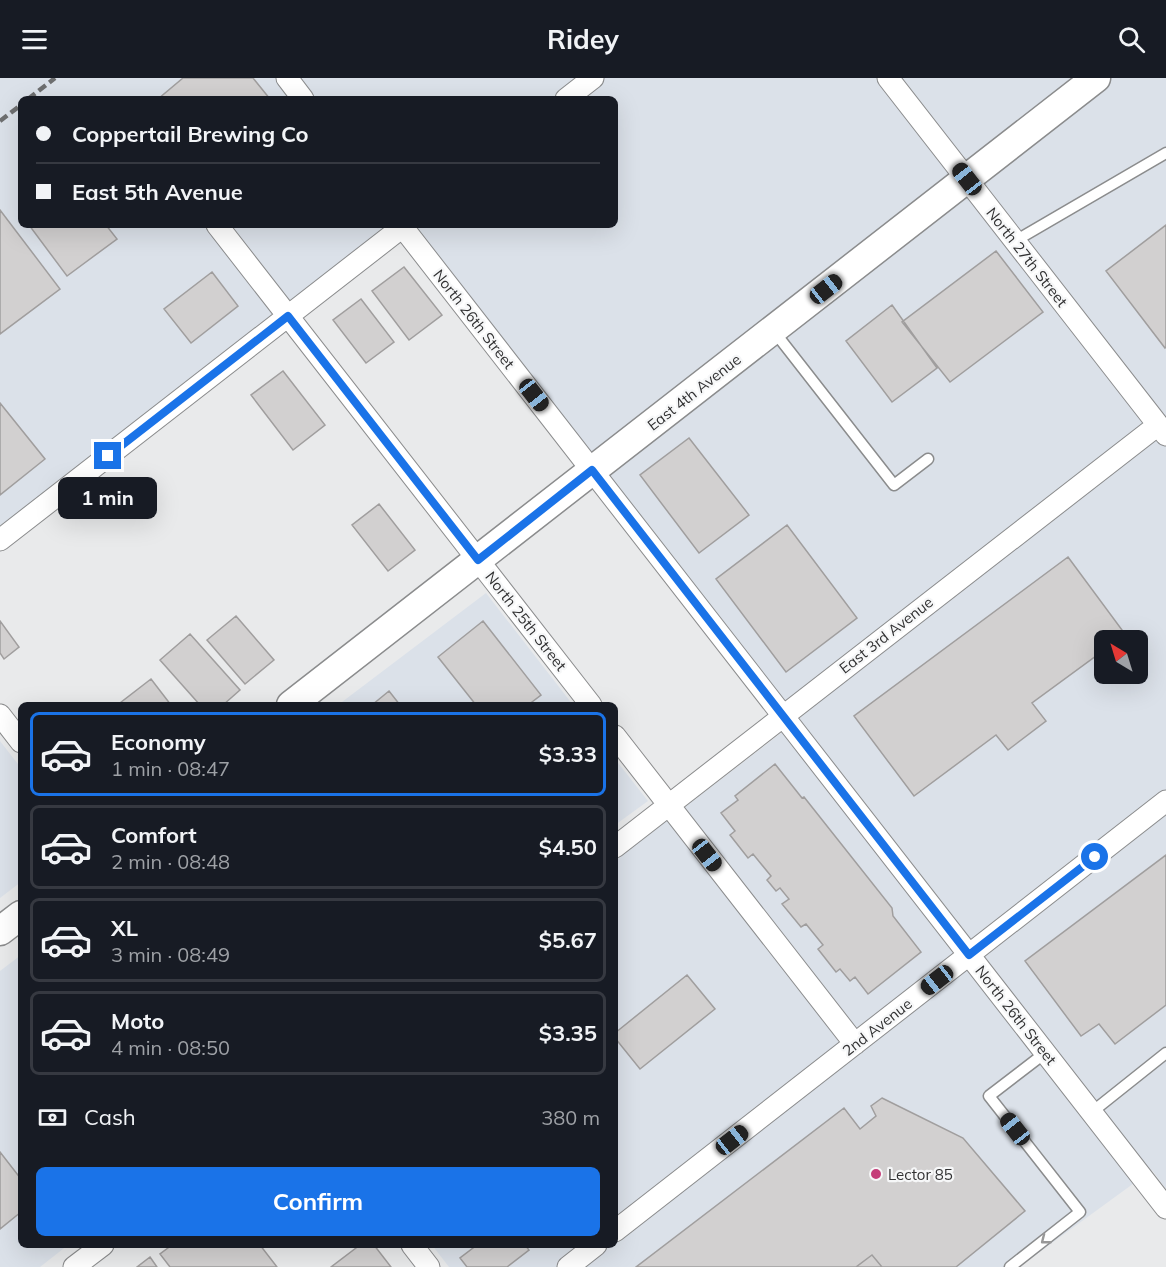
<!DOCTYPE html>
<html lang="en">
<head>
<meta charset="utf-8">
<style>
	:root { --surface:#171b24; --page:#242831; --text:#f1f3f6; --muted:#9ea1a6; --line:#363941; --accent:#1a73e8 }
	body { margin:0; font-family:Mulish,sans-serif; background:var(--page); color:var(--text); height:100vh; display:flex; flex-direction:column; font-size:22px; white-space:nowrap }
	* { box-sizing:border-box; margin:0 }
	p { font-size:20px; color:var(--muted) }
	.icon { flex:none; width:33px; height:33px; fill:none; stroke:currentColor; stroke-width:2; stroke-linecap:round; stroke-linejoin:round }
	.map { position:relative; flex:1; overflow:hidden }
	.details { position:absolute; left:18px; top:624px; width:600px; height:546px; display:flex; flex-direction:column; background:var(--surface); border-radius:9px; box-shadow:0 6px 24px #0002 }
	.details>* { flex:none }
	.guide { position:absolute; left:18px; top:18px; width:600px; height:132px; border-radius:9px; box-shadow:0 6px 24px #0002; display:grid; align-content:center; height:132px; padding:0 18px; background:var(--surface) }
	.needle { width:39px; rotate:322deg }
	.fabs { position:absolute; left:1094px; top:552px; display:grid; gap:12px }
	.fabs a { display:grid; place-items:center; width:54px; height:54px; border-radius:9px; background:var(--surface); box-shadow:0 6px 24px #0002; font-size:30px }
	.end { position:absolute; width:27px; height:27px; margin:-14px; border:8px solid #1a73e8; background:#fff; box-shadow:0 0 0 3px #fff }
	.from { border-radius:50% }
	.bubble { position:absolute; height:42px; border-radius:9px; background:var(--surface); box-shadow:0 6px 24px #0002; font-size:20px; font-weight:700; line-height:42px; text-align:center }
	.car { position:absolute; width:18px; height:36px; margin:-18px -9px; border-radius:8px; box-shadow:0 0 4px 2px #0007; background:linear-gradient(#222 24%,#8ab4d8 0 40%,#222 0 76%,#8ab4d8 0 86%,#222 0) }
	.guide b { display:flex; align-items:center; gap:21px; height:57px; font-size:22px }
	.guide b+b { border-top:2px solid var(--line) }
	.guide i { width:15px; height:15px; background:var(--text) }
	ul { padding:10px 0 0; list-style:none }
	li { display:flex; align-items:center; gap:18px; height:84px; margin:0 12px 9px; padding:0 6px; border:3px solid var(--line); border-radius:9px }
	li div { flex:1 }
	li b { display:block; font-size:22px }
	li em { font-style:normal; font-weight:700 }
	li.selected { border-color:var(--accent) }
	li>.icon { width:54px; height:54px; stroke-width:1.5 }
	.pay { display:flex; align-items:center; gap:15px; height:66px; padding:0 18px; font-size:22px }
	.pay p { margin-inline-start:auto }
	.primary-button { display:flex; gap:12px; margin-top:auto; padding:12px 18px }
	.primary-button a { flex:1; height:69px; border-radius:9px; background:var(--accent); color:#fff; font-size:24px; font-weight:700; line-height:69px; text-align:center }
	header { display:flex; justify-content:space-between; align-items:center; height:78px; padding:0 18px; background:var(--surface); font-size:27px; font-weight:700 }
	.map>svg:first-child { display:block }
</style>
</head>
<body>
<header><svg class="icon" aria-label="menu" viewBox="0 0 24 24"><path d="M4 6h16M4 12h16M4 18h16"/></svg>Ridey<svg class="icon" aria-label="search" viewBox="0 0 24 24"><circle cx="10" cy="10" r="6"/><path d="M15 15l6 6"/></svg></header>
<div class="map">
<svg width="1166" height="1189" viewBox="0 0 1166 1189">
	<rect width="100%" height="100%" fill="#e9eaeb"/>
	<path fill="#dbe1e9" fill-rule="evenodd" d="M0 0H1166V1111L1152 1092 1019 1189H449L432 1167H615V783L785 652 396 150 0 452ZM21 21H615V147H21ZM1104 562H1137V596H1104Z
		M486 515 573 627H338Z
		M0 663 21 690V804L0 820Z
		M615 681 648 723 615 747Z
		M21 877V1167H68L40 1189H0V893Z"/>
	<path fill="#d2d0d0" stroke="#a09e9e" stroke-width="1.5" d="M183 0H253L270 21H158Z
		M0 132 60 211 0 256Z
		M29 147H106L117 161 67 198Z
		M1166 147V269L1165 270 1106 193Z
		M996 173 1043 234 950 304 902 244Z
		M404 189 442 237 409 262 372 213Z
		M212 194 238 228 191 265 164 231Z
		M361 221 394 264 366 285 333 242Z
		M892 227 937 290 892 324 846 263Z
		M283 293 325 347 293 372 251 317Z
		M0 325 45 381 0 417Z
		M689 360 749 437 699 475 640 397Z
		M379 426 415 472 388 493 352 447Z
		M787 447 857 540 786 594 716 501Z
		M1068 479 1125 556 1116 562H1104V572L1032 625 1046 643 1008 672 996 657 914 718 854 638Z
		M236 538 274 582 245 606 207 562Z
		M0 543 19 569 4 581 0 575Z
		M483 543 541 617 528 627H476L438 579Z
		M190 556 240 612 223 627H200L160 582Z
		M151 601 171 627H121L120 625Z
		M389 613 400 627H372Z
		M775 686 802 720 804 719 892 830 893 838 921 874 868 916 855 899 850 903 840 891 836 894 818 871 823 867 806 846 801 849 782 826 789 821 780 810 776 813 767 802 771 798 753 776 748 780 730 757 735 753 721 735 738 722 735 718Z
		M1166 777V927L1115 966 1099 946 1081 958 1025 883Z
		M687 897 715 931 640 991 615 960V955Z
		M882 1020 963 1060 1025 1133 956 1189H636L844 1030 860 1051 876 1038 871 1028Z
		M0 1074 21 1101V1134L0 1151Z
		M172 1167H260L277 1189H170L160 1176Z
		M360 1167H374L391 1189H331Z
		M477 1167H525L529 1172 507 1189H467L460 1180Z
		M872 1177 882 1189H856Z
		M150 1179 157 1189H137Z"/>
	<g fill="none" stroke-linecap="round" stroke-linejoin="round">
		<defs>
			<path id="lane" d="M1015 163 1166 75
				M773 252 894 407 928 381
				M1092 1034 1166 975
				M1010 1189 1080 1134 989 1018 1045 975"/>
			<path id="street" d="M287 0 303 21
				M888 0 1166 357
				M566 21 593 0
				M217 147 591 627
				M401 147 1166 1130
				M0 462 405 147
				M0 637 21 664
				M615 658 855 966
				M615 769 1158 347
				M615 1153 1166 723
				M412 1167 429 1189
				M74 1189 103 1167
				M568 1189 596 1167"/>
			<path id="secondary" d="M291 627 1096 0
				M0 853 21 837"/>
		</defs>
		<use href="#lane" stroke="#8b8c8d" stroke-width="13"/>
		<use href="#street" stroke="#8b8c8d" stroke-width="23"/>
		<use href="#secondary" stroke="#8b8c8d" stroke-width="31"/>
		<use href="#lane" stroke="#fff" stroke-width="10"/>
		<use href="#street" stroke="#fff" stroke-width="21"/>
		<use href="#secondary" stroke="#fff" stroke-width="28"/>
		<path stroke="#6e6f70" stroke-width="4.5" stroke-dasharray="9 4.5" stroke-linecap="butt" d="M28 21 55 0
			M0 43 21 27"/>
	</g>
	<defs><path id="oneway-chevron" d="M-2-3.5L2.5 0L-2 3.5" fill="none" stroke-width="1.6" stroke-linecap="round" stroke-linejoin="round" transform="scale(1.5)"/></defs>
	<use stroke="#989898" href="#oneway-chevron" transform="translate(1045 1162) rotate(142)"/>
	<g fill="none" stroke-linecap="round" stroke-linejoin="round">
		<path stroke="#1a73e8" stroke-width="8" d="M108 378 288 238 478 482 592 392 969 877 1095 779"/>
	</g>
	<circle fill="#c53d79" stroke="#f6f7f8" stroke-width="2" cx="876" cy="1096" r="6"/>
	<g text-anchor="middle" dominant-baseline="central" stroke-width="4.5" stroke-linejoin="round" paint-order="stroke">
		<g font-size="15" fill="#313132" stroke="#f6f7f8">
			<text transform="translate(1027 179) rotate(52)">North 27th Street</text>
			<text transform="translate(474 241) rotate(52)">North 26th Street</text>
			<text transform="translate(694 314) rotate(-38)">East 4th Avenue</text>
			<text transform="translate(526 543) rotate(52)">North 25th Street</text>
			<text transform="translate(886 557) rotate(-38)">East 3rd Avenue</text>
			<text transform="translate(1016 937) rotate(52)">North 26th Street</text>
			<text transform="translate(877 949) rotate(-38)">2nd Avenue</text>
		</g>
		<g font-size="15" fill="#313132" stroke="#f6f7f8" text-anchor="start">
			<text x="888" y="1096">Lector 85</text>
		</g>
	</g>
</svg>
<div class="fabs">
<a><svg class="needle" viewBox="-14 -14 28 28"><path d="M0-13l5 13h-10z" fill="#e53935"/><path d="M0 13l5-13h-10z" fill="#9ea1a6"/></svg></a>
</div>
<i class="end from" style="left:1095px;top:779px"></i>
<i class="end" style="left:108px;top:378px"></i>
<div class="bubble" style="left:58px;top:399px;width:99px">1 min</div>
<i class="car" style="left:967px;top:101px;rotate:322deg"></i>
<i class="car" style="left:826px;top:211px;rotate:52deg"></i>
<i class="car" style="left:534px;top:317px;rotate:142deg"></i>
<i class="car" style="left:707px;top:777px;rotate:142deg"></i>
<i class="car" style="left:937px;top:902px;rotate:232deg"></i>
<i class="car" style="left:1015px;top:1051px;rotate:322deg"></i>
<i class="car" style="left:732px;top:1062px;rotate:52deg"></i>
<div class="guide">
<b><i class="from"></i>Coppertail Brewing Co</b>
<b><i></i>East 5th Avenue</b>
</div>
<section class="details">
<ul>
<li class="selected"><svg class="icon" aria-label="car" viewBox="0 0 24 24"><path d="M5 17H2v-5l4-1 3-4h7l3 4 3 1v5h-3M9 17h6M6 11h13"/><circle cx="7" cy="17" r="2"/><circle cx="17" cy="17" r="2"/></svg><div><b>Economy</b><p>1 min · 08:47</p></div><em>$3.33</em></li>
<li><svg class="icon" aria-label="car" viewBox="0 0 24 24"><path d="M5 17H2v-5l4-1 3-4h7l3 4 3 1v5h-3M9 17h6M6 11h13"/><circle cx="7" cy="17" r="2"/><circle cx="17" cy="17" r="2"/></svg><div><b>Comfort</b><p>2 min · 08:48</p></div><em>$4.50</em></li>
<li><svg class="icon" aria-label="car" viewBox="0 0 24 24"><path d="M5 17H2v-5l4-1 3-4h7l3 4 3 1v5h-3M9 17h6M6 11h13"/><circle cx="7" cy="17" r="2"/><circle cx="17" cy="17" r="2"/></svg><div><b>XL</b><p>3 min · 08:49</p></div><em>$5.67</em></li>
<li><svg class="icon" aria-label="car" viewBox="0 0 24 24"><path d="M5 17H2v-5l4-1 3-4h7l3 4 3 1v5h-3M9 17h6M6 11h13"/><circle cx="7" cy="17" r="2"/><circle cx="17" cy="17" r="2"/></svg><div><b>Moto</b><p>4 min · 08:50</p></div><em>$3.35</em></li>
</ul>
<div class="pay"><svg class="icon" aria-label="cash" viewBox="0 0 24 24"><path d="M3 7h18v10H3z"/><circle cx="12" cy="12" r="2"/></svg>Cash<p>380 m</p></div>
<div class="primary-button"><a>Confirm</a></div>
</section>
</div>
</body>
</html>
